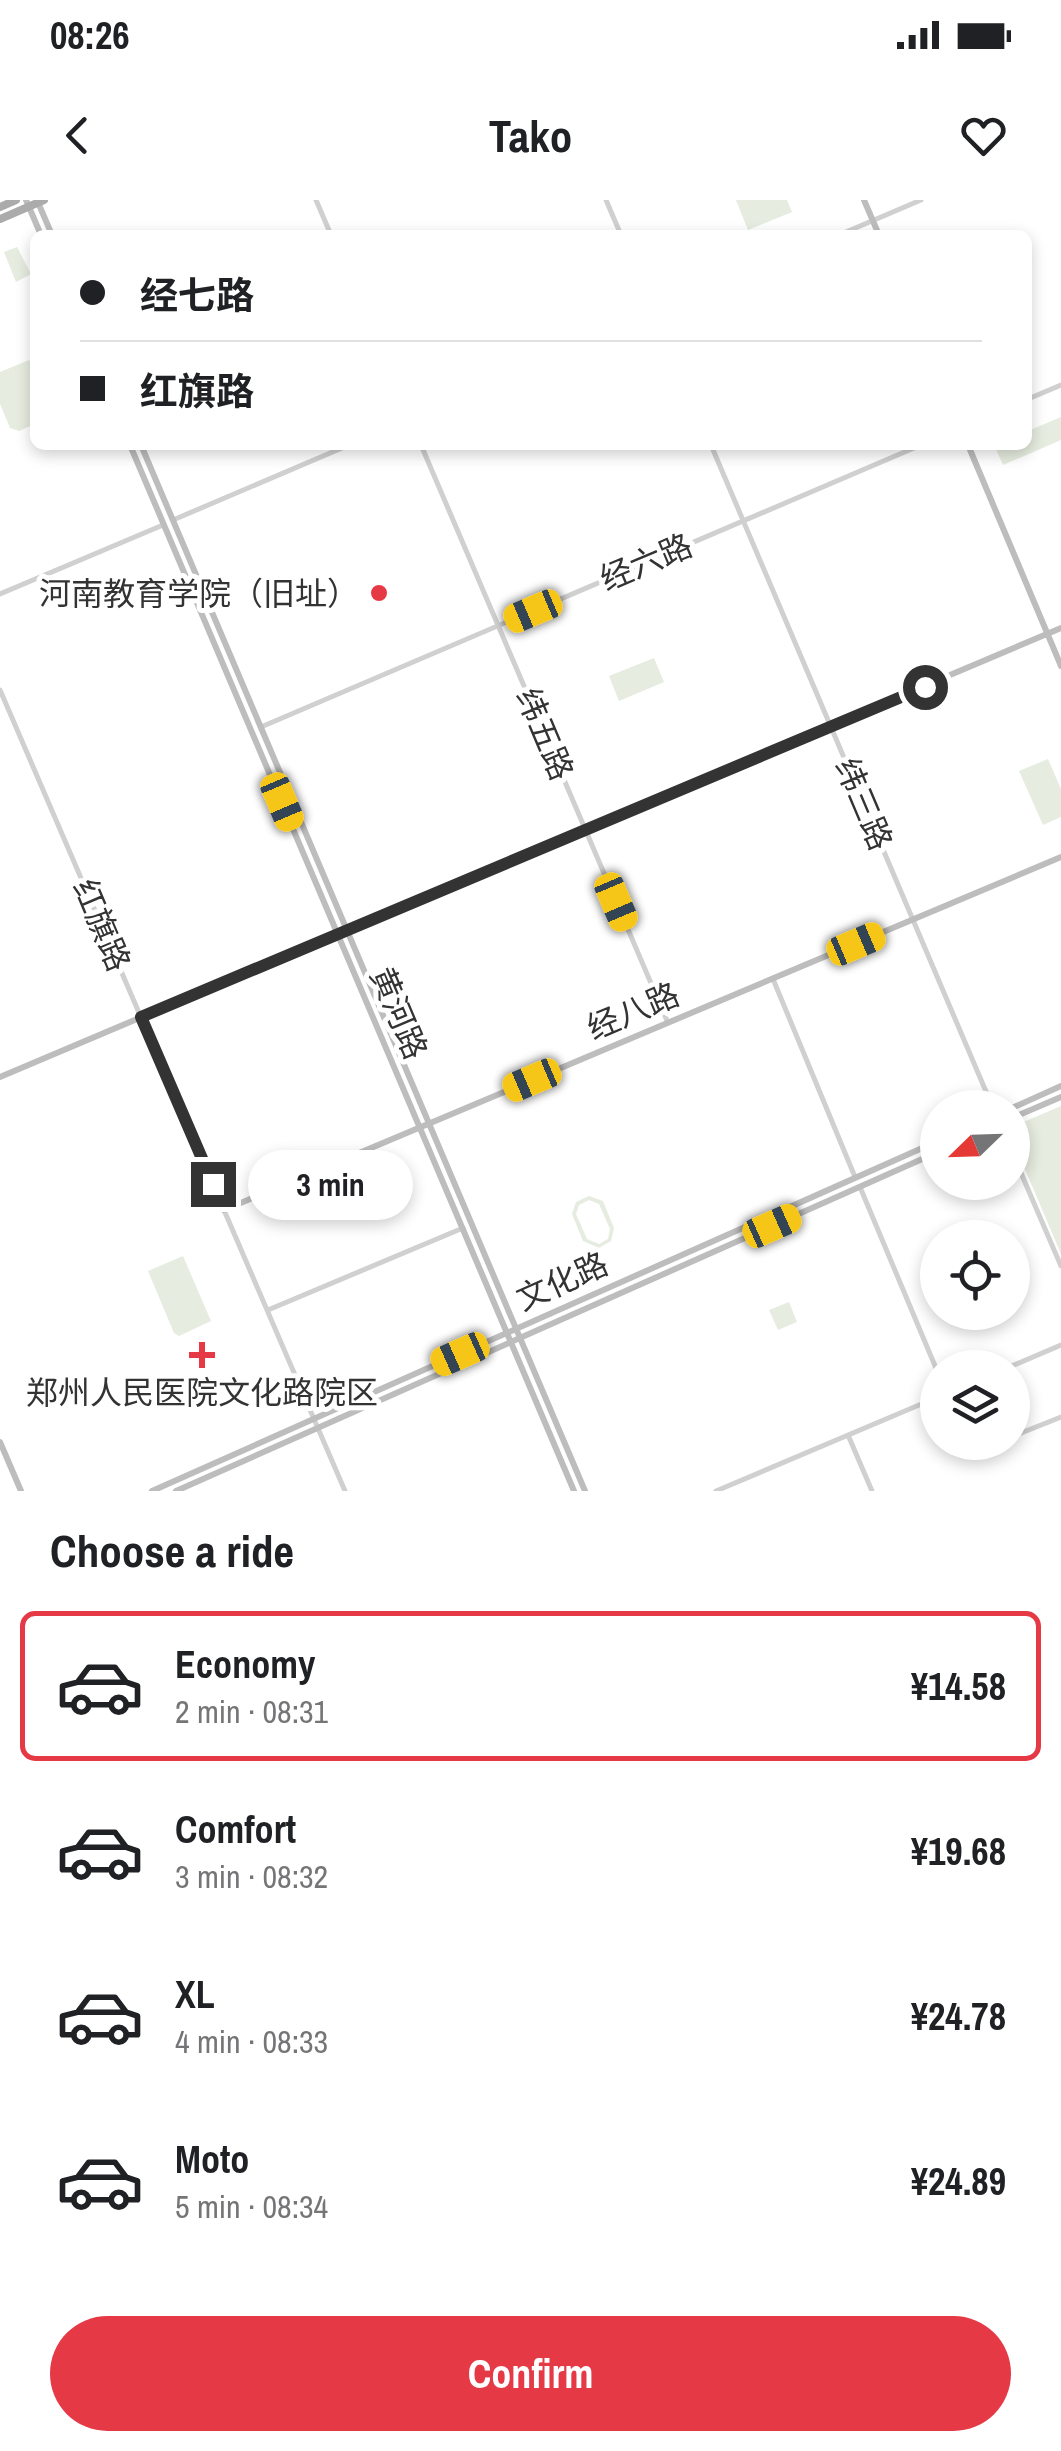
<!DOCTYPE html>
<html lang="en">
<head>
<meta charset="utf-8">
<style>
	:root { --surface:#fff; --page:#f6f6f6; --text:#202124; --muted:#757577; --line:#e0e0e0; --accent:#e63946 }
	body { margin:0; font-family:"Archivo Narrow","Noto Sans SC",sans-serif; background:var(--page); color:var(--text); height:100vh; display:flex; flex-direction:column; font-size:38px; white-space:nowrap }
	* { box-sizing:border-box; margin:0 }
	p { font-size:32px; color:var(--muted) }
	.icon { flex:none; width:55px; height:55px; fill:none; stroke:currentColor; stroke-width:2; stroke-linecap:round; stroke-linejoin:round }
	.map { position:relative; height:1291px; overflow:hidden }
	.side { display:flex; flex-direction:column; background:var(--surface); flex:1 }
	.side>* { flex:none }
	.banner { position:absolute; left:30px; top:30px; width:1002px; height:220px; border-radius:15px; box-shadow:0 5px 15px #0003; display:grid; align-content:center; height:220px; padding:0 50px; background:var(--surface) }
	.needle { width:65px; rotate:247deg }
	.tools { position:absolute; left:920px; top:890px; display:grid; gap:20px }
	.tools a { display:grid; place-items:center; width:110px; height:110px; border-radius:50%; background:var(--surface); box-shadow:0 5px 15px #0003; font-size:50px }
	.end { position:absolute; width:45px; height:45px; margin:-22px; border:12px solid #333; background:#fff; box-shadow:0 0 0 5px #fff }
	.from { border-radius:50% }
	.bubble { position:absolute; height:70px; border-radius:35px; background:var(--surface); box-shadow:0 5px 15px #0003; font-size:32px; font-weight:700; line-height:70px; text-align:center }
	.car { position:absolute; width:30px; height:60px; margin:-30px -15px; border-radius:12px; box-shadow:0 0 8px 2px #0007; background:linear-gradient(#f5c518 24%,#345 0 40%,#f5c518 0 76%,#345 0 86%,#f5c518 0) }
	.banner b { display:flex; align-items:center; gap:35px; height:95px; font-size:38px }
	.banner b+b { border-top:2px solid var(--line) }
	.banner i { width:25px; height:25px; background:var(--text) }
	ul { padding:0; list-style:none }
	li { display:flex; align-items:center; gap:30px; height:150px; margin:0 20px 15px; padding:0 30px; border:5px solid transparent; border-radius:15px }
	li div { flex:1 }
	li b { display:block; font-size:38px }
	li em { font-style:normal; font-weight:700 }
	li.selected { border-color:var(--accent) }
	li>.icon { width:90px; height:90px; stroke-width:1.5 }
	h2 { padding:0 50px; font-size:45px; line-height:120px }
	.primary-button { display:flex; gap:20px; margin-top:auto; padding:20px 50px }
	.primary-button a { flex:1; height:115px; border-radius:60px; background:var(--accent); color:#fff; font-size:40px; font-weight:700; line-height:115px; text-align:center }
	.status { display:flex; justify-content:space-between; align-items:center; height:70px; padding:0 50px; background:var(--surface); direction:ltr }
	.status svg { height:28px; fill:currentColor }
	header { display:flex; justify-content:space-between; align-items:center; height:130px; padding:0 50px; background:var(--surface); font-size:45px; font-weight:700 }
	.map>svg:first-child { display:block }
</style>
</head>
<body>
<div class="status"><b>08:26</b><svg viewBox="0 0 49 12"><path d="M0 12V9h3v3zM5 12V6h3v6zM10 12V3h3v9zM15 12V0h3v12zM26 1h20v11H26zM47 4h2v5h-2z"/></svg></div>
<header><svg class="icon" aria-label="back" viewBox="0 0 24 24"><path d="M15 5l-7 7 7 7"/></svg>Tako<svg class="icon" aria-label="heart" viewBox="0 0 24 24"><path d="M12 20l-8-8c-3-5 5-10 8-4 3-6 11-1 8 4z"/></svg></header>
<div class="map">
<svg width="1061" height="1291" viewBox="0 0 1061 1291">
	<rect width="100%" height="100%" fill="#fff"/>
	<path fill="#e6ecdf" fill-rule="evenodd" d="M736 0H787L792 12 748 30Z
		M17 47 31 74 16 82 4 52Z
		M29 160 35 170V224L19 231 10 228 0 204V172Z
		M1061 217V240L1003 265 994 245H1028V231Z
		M654 458 664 482 619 501 609 476Z
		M1048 559 1061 589V617L1043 625 1019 571Z
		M1061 906V1054L1013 941 1012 927Z
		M589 996 603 1001 614 1028 611 1041 599 1048 583 1041 572 1014 576 1002ZM589 1000 599 1004 610 1029 608 1039 599 1044 587 1039 576 1014 579 1005Z
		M183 1056 211 1121 179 1136 174 1133 148 1071Z
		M789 1102 797 1122 778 1130 769 1110Z"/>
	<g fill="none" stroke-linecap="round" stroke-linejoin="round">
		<path stroke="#d0d0d0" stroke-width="5" d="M316 0 331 35
			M606 0 621 35
			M839 35 921 0
			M1028 199 1061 185
			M421 245 668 823
			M711 245 993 908
			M173 320 349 245
			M0 394 163 325
			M0 490 345 1291
			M261 527 921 245
			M773 779 855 977
			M1012 952 1061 1066
			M860 987 938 1173
			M268 1110 463 1028
			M1007 1168 1061 1145
			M1021 1233 1061 1217
			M848 1235 872 1291
			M716 1291 938 1197"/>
		<path stroke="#bdbdbd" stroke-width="6" d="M26 0 41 35
			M37 0 52 35
			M864 0 879 35
			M130 245 574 1291
			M141 245 585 1291
			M968 245 1061 466
			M0 877 1061 428
			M1012 908 1061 886
			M1012 918 1061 897
			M224 1010 1061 657
			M0 1242 21 1291
			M152 1291 938 941
			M176 1291 938 952"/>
		<path stroke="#ababab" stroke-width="8" d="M0 7 16 0
			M0 19 44 0"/>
	</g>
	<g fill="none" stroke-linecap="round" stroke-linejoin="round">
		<path stroke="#333" stroke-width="12" d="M213 984 141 817 925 487"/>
	</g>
	<g fill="#e63946" stroke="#fff" stroke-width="4">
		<circle cx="379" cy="393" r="10"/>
		<path d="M197 1140h10v10h10v10h-10v10h-10v-10h-10v-10h10z"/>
	</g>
	<g text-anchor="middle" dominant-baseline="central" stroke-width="10" stroke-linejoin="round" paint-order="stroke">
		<g font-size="32" fill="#333" stroke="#fff">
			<text transform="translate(646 362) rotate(-23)">经六路</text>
			<text transform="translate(545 534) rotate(67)">纬五路</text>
			<text transform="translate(864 604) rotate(67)">纬三路</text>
			<text transform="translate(102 725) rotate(67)">红旗路</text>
			<text transform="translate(633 811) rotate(-23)">经八路</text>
			<text transform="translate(399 813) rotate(67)">黄河路</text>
			<text transform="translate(562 1081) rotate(-24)">文化路</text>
		</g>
		<g font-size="32" fill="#333" stroke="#fff" text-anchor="end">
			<text x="359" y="393">河南教育学院（旧址）</text>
			<text x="202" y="1192" text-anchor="middle">郑州人民医院文化路院区</text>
		</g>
	</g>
</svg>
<div class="tools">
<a><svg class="needle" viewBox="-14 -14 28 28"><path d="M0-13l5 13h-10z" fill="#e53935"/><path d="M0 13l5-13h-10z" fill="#757577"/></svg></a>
<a><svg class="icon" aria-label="locate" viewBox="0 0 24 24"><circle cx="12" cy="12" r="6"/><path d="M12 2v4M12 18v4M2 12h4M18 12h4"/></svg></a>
<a><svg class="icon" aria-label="layers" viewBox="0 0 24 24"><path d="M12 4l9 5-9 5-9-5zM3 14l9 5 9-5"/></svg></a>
</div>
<i class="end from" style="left:925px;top:487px"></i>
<i class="end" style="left:213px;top:984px"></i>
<div class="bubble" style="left:248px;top:950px;width:165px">3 min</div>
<i class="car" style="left:533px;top:411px;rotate:247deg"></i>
<i class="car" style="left:282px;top:602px;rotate:157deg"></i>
<i class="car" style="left:616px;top:702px;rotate:157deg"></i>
<i class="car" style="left:856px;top:744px;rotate:67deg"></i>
<i class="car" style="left:532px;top:880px;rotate:247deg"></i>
<i class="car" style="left:772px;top:1026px;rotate:66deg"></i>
<i class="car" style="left:460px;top:1154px;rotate:246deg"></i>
<div class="banner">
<b><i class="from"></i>经七路</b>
<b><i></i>红旗路</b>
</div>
</div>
<section class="side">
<h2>Choose a ride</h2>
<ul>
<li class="selected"><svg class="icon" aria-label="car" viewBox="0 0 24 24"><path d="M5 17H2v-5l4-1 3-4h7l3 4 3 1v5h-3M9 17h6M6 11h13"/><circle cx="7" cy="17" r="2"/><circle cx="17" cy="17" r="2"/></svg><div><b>Economy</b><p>2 min · 08:31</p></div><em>¥14.58</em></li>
<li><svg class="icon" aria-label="car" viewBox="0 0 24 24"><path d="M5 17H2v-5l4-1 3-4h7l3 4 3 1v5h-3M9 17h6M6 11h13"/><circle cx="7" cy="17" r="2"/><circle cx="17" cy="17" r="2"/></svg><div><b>Comfort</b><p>3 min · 08:32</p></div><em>¥19.68</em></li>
<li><svg class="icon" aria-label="car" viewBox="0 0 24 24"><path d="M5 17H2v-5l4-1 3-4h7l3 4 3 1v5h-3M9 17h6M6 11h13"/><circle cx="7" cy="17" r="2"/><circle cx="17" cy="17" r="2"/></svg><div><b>XL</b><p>4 min · 08:33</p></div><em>¥24.78</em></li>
<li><svg class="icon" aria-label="car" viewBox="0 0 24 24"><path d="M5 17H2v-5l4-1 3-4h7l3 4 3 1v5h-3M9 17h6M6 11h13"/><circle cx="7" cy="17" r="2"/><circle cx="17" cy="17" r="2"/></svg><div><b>Moto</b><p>5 min · 08:34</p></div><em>¥24.89</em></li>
</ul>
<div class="primary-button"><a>Confirm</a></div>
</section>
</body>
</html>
